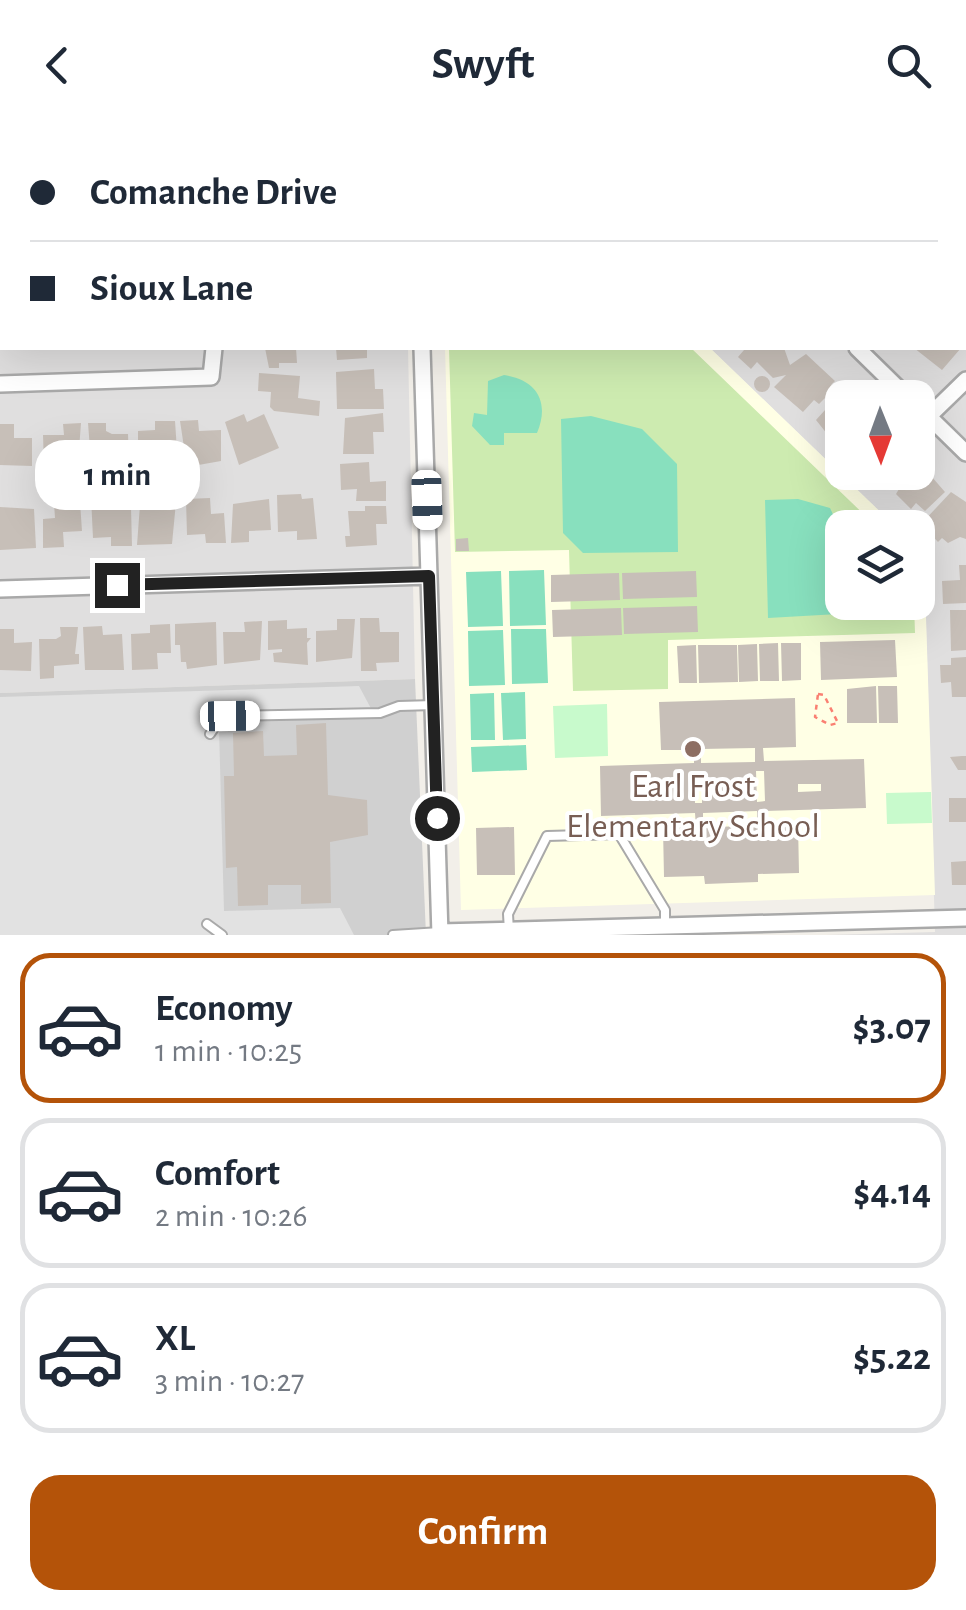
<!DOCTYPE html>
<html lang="en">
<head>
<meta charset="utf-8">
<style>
	:root { --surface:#fff; --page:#f2f2f3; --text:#1f2937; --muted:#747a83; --line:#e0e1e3; --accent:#b45309 }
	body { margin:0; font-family:"Alegreya Sans",sans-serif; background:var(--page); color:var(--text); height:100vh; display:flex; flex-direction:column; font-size:38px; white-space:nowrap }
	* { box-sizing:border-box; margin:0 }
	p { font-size:32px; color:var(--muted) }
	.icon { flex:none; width:55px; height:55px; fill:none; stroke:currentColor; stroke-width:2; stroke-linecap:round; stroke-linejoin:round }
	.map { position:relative; height:805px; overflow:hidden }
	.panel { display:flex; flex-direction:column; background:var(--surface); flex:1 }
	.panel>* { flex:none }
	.hud { position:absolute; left:0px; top:0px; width:968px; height:220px; box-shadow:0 10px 40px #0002; display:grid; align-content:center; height:220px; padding:0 30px; background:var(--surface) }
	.needle { width:65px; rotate:179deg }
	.buttons { position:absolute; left:825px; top:250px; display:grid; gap:20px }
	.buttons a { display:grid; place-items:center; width:110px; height:110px; border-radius:20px; background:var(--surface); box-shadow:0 10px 40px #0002; font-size:50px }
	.end { position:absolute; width:45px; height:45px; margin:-22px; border:12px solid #222; background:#fff; box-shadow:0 0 0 5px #fff }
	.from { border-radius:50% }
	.bubble { position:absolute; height:70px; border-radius:30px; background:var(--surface); box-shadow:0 10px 40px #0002; font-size:32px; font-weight:700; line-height:70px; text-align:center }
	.car { position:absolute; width:30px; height:60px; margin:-30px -15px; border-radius:12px; box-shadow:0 0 8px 2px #0007; background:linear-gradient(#fff 24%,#345 0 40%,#fff 0 76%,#345 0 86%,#fff 0) }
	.hud b { display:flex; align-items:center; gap:35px; height:95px; font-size:38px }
	.hud b+b { border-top:2px solid var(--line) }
	.hud i { width:25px; height:25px; background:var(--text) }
	ul { padding:18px 0 0; list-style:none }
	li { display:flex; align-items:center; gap:30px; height:150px; margin:0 20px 15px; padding:0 10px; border:5px solid var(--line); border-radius:30px }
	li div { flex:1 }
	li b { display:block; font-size:38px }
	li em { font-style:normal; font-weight:700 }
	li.current { border-color:var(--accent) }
	li>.icon { width:90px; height:90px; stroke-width:1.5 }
	.cta { display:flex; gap:20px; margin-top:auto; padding:20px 30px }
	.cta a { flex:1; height:115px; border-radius:30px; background:var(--accent); color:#fff; font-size:40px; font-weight:700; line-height:115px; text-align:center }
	header { display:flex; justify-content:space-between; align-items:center; height:130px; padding:0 30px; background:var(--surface); font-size:45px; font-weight:700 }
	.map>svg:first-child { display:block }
</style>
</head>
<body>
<header><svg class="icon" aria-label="back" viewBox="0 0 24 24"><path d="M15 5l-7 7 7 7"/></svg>Swyft<svg class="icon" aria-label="search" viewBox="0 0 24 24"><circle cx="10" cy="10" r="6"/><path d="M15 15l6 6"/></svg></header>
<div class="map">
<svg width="966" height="805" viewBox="0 0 966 805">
	<rect width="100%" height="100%" fill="#f2efe9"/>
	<path fill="#e0dfdf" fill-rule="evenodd" d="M0 0H966V805H826L935 802 924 425 918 419V398L896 397 710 218H965V2H2V218H408L415 549 0 563ZM842 268H918V342H842Z"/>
	<path fill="#ffffe5" d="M445 218H710L896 397 842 398V472H918V419L924 425 935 765 461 780Z"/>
	<path fill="#d0d0d0" d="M415 549 426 805H0V563Z"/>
	<path fill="#cdebb0" d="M449 218H691L877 397 842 398V472L914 473 915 503 668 510V559L573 561 569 420 455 422Z"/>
	<path fill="#c8facc" d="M607 574 608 626 555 628 553 576Z
		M931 662 932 693 887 694 886 663Z"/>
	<path fill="#88e0be" d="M504 245C537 250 550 272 537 303H504V315H490L472 296 474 283 487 285 488 251Z
		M591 286 642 299 677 334 678 422 583 423 563 403 561 289Z
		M798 369 830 378 842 403V472L857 473 856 483 768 488 765 370Z
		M544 440 546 495 510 496 509 441Z
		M501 441 503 496 468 497 466 442Z
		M511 499H546L548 553 512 554Z
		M503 500 505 555 469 556 468 501Z
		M525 562 526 609 503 610 501 563Z
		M494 563 495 610H471L470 564Z
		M526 615 527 640 472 642 471 617Z"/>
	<path fill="#e2e2e2" d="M359 556 375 586 225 591 219 598 224 781 340 778 354 805H0V567Z"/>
	<path fill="#c7bfb8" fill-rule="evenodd" d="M265 218H296L297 233H279V238H269Z
		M336 218H367V228L337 230Z
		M741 218H784L790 235 806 224 835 251 831 255 835 258 819 274 814 270 803 282 774 257 786 245 773 248 757 232 751 239 738 227 744 220Z
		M914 218H961L942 240Z
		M374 239 375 259H383L384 279H337L336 242Z
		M259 243 300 246 298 268 320 271 319 286 274 281 270 277 271 262 258 261Z
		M754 254a8 8 0 1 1 16 0a8 8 0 1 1-16 0Z
		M843 260 851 268H842L839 319 816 290Z
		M383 283 384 302H373L374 324H343L345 288Z
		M244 284 247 292 264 284 279 318 239 335 225 292Z
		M198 290 199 301 221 300V331L187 337 180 291Z
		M155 291H175L178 335 138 336 137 318H131V311H138V301L155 300Z
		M81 293 78 333 44 336 43 305H64L63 294Z
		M88 293H106V301L112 304H128L129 333 91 332Z
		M0 294H14V308H32V336L0 335Z
		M918 331 945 362 925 381 916 373 911 379 896 364 909 342H918Z
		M369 332 370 352 386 351V371H356L357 359 341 360 340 334Z
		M951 362 966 372V409L960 407 948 413 942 408 938 412 921 394Z
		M301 364 302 369 313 368 317 409 297 410V401L278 402 277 365Z
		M91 367H116V376L131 377 132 416H111V407L93 408Z
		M210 368 211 384 224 383 226 413H206L205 404 187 405 186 369Z
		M269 369 271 400 249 401V412L231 413 233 374Z
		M80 372 82 401 63 402 64 417 43 418V389L55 388 54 373Z
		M176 372 172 414 137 415 140 375Z
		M365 376H386L387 394H376L377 415 346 417 345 406H350L348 381H365Z
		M0 377 34 379 36 418 0 420Z
		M468 408 469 421H456V409Z
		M959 435H966V473L943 474 942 451 960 450Z
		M696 441 697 467 623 469 622 443Z
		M619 443 620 470 551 472V445Z
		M697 476 698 502 624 504 623 478Z
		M621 478 622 505 553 507 552 480Z
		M950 480H966V520L951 521Z
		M360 488H379L380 502H399V532L376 533 377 541H361Z
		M337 489H355L352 528 316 532V501L337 500Z
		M287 490V499L307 498V508H311L307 513 308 535 274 532 273 523 282 522V519L268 520V491Z
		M262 491 260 530 224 534 223 502H245L244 492Z
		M216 492 217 535 187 539 186 532H181L180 515H175V494Z
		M170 494 171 523H157L158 539 132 540 131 504 150 503V495Z
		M102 496 103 505 122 504 124 540H85L83 497Z
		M60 497H78L75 524H79V534L54 536V548L40 549 39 509H56L61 506Z
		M0 499H14V513L32 512 31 541 0 540Z
		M895 510 897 547 821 550 820 512Z
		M778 513 779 551H760L759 514Z
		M781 513H801V550L782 551Z
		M757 514 758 551 739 552 738 515Z
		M696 515 697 553H679L677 516Z
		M698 515H737L738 552 699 553Z
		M966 527V567H952L951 552 941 553 940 535H951V528Z
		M876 556 877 593H847V559Z
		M878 556H897L898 593H879Z
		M795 568 796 617 763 618 764 631 864 629 866 678 765 681V695L798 694 799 743 758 744V752L705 754 704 746 664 747 663 698 696 697 695 683 601 686 600 636 694 633V620H661L659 572ZM755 618V632L701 633V619ZM756 641H764L765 671 757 672ZM694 643H702V673H695ZM798 654H821V661L798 662ZM757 681V696L703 697V683Z
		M326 593 328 665 367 670 368 705 330 712 331 773 301 774V755H268V775L238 776 237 737 226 738 224 646H234L233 603 263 601 264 626 297 625 296 595Z
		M962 626H966V640H958L950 627Z
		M949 668H966V692H949Z
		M514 697 515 745H477L476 698Z
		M966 731V755H952L951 732Z"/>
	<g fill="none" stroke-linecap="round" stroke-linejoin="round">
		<defs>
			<path id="service" d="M210 604 220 589 230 586 380 583 399 576 434 575
				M207 794 222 805
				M509 801 508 784 547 706 619 704 665 780V796
				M393 805 440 802"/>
			<path id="minor" d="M208 0V2
				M415 0V2
				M627 0V2
				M0 45H2
				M422 218 440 805
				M857 218 908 268
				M0 254 211 247 214 218
				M918 276 966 323
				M928 287 966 250
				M0 459 429 446
				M440 802 966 788"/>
		</defs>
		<use href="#service" stroke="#a9a9a9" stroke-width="12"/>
		<use href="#minor" stroke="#a9a9a9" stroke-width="20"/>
		<path stroke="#fa8072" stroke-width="2.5" stroke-dasharray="5 5" stroke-linecap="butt" d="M818 564 824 565 838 593 830 595 815 587Z"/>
		<use href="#service" stroke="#fff" stroke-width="8"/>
		<use href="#minor" stroke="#fff" stroke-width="15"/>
	</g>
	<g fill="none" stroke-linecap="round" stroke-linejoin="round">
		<path stroke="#222" stroke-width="12" d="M117 455 429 446 437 688"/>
	</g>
	<circle fill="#8d6e63" stroke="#fff" stroke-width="4" cx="693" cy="619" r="10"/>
	<g text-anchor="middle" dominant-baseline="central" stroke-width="8" stroke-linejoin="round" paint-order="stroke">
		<g font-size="35" fill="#785e54" stroke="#fff">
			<text x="693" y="656">Earl Frost<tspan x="693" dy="40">Elementary School</tspan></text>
		</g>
	</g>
</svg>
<div class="buttons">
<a><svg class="needle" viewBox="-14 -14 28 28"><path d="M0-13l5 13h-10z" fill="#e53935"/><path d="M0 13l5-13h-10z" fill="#747a83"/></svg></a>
<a><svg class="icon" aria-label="layers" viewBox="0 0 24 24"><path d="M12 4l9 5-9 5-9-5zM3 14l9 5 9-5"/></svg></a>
</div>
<i class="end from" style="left:437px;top:688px"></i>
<i class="end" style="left:117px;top:455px"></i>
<div class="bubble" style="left:35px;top:310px;width:165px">1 min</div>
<i class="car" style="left:427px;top:370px;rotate:178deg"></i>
<i class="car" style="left:230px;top:586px;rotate:89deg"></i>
<div class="hud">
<b><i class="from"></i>Comanche Drive</b>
<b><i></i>Sioux Lane</b>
</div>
</div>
<section class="panel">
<ul>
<li class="current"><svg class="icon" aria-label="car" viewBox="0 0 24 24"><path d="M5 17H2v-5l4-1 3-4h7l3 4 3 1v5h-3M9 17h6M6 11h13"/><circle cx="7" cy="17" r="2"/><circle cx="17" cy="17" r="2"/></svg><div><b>Economy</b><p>1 min · 10:25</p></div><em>$3.07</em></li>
<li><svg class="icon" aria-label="car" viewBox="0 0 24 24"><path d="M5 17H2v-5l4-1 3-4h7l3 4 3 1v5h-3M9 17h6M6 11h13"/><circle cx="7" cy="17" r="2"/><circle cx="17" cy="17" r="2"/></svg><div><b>Comfort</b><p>2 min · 10:26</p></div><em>$4.14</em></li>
<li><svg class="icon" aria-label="car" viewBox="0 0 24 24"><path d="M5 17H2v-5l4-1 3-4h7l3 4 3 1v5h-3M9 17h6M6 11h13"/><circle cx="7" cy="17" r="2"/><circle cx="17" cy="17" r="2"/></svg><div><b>XL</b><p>3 min · 10:27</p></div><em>$5.22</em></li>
</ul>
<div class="cta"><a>Confirm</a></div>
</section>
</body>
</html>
